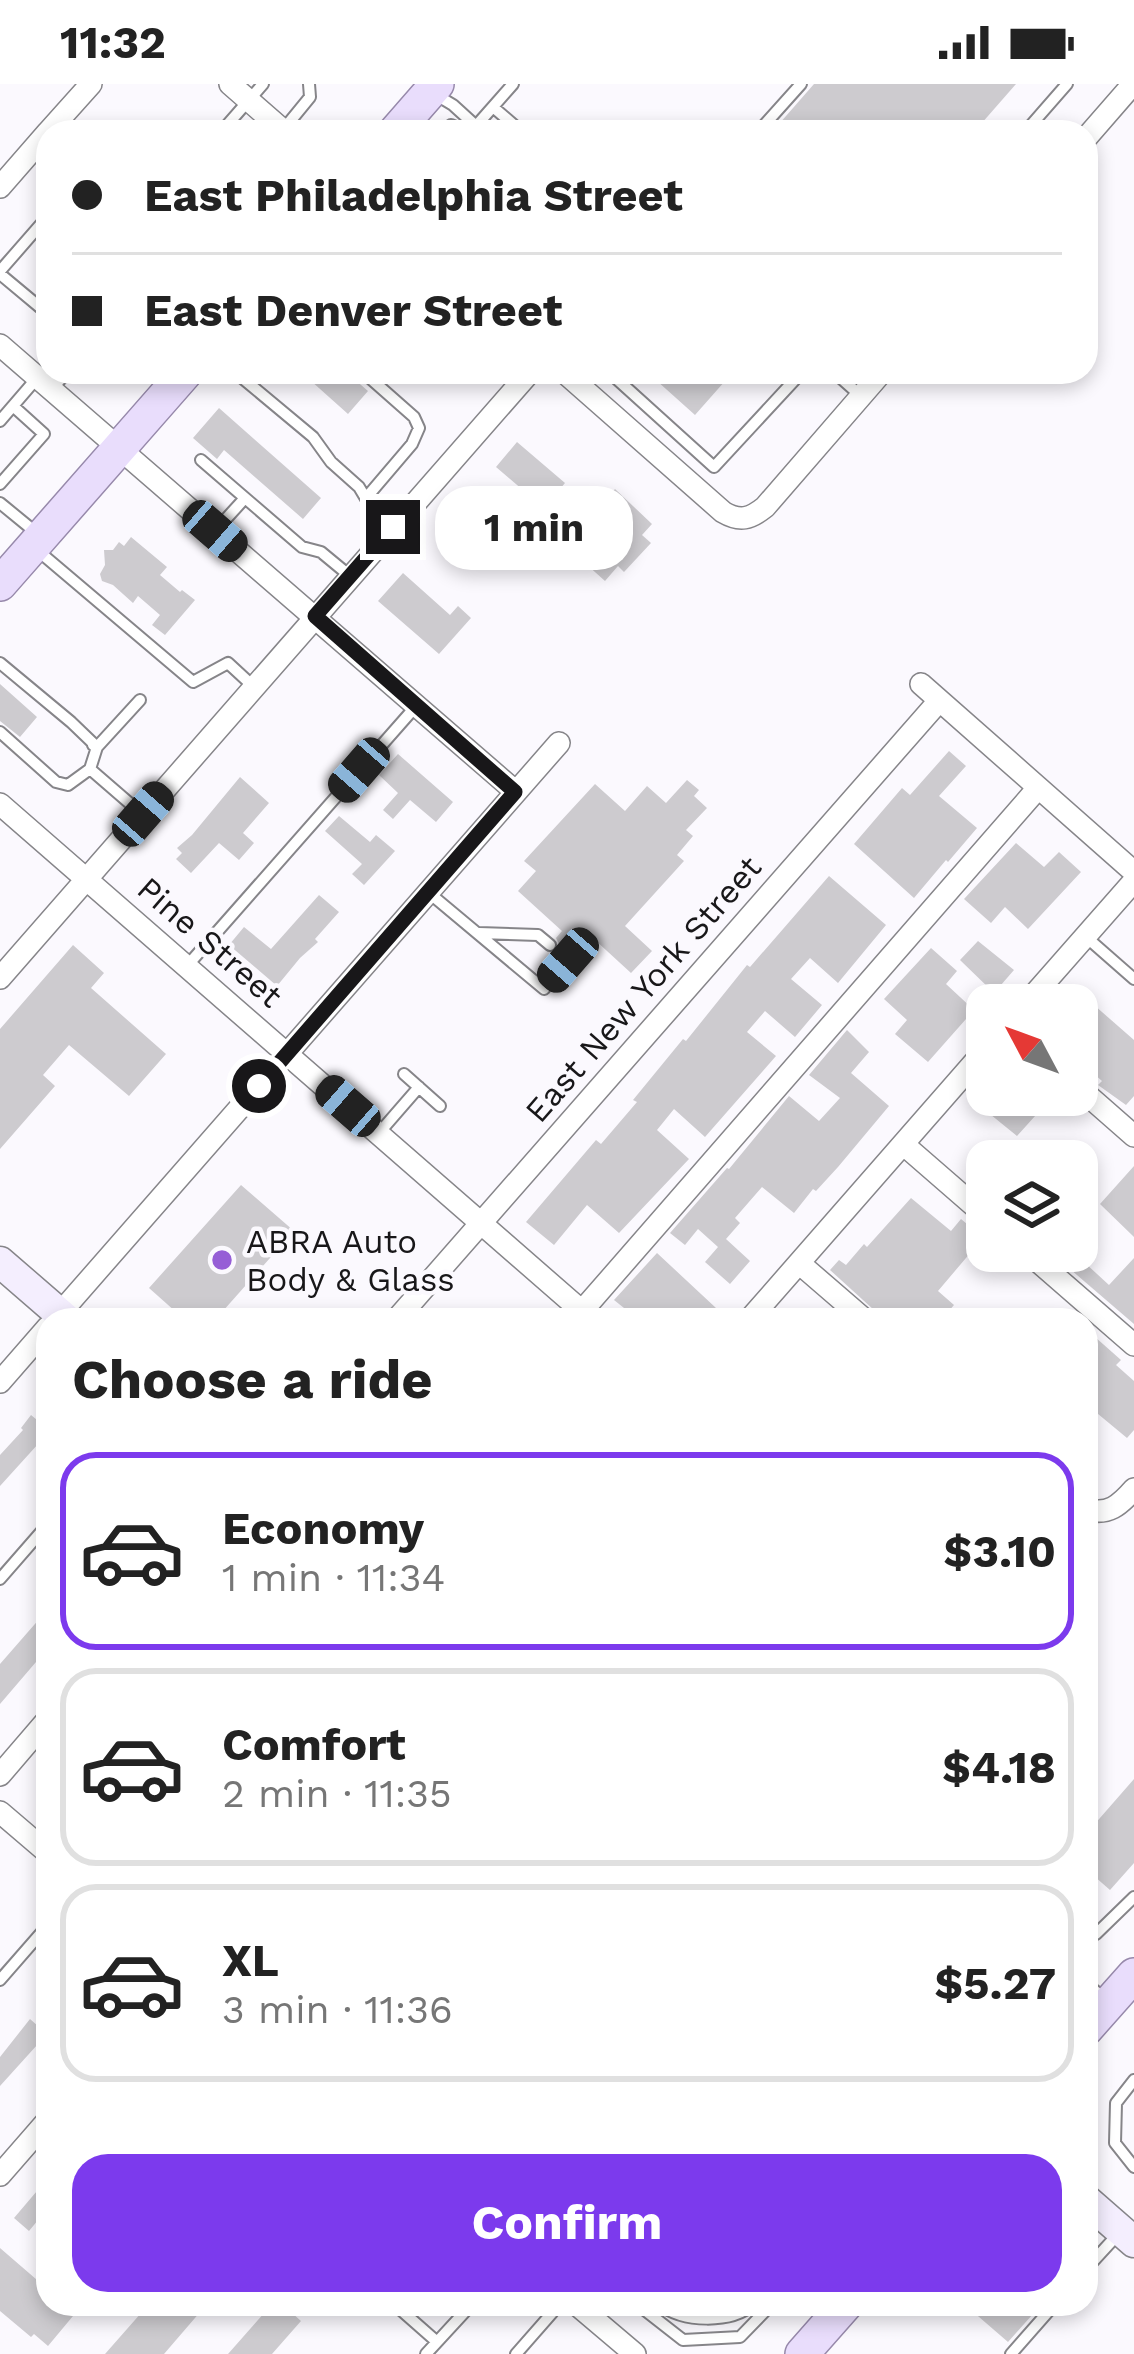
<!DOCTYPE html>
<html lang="en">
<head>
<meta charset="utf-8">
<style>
	:root { --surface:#fff; --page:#f2f2f2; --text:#222; --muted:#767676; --line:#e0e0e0; --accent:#7c3aed }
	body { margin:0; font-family:"Work Sans",sans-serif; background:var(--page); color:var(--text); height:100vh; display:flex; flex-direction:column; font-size:45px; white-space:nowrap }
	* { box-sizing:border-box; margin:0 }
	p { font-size:39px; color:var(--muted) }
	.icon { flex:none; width:66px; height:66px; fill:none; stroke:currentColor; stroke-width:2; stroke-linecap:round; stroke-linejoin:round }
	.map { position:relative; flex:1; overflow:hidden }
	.side { position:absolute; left:36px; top:1224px; width:1062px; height:1008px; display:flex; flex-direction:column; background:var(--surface); border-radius:36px; box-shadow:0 6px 18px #0003 }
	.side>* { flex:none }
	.top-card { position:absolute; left:36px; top:36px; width:1062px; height:264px; border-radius:36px; box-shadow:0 6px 18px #0003; display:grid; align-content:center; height:264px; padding:0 36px; background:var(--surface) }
	.needle { width:78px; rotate:311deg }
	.controls { position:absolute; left:966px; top:900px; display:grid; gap:24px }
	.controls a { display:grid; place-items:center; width:132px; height:132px; border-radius:24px; background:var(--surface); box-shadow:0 6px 18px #0003; font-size:60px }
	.end { position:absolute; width:54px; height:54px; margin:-27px; border:15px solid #181719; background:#fff; box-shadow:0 0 0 6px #fff }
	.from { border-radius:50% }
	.bubble { position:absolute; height:84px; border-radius:36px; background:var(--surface); box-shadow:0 6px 18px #0003; font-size:39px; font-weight:700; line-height:84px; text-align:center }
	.car { position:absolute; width:36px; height:72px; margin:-36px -18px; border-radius:15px; box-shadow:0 0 9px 3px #0007; background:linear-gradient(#222 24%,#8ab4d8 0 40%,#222 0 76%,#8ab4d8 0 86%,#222 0) }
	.top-card b { display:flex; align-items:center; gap:42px; height:114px; font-size:45px }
	.top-card b+b { border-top:3px solid var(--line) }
	.top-card i { width:30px; height:30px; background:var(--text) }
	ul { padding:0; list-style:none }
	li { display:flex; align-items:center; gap:36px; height:198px; margin:0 24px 18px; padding:0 12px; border:6px solid var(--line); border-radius:36px }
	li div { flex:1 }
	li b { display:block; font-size:45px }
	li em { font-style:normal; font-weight:700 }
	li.selected { border-color:var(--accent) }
	li>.icon { width:108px; height:108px; stroke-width:1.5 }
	h2 { padding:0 36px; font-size:54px; line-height:144px }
	.primary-button { display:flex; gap:24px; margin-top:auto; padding:24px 36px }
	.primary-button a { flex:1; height:138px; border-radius:36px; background:var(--accent); color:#fff; font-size:48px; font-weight:700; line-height:138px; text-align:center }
	.status { display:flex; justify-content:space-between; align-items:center; height:84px; padding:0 60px; background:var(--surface); direction:ltr }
	.status svg { height:33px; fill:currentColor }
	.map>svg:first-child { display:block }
</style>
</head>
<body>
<div class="status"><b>11:32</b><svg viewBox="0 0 49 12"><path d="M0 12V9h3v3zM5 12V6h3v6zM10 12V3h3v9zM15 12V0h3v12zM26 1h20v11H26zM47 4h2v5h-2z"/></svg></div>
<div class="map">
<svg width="1134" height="2270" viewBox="0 0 1134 2270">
	<rect width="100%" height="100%" fill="#fbf9fe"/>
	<path fill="#cdcbcf" d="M814 0H1016L974 48H772Z
		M301 288H346L368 307 348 330Z
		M647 288H733L695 331Z
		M219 324 321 414 303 435 224 366 217 375 193 354Z
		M517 358 565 399 544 424 496 383Z
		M615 405 652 440 642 451 651 459 624 488 618 482 605 497 567 463 577 452 566 443 596 410 604 417Z
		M131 453 167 483 160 491 180 508 182 506 195 516 165 551 152 541 160 531 138 512 133 519 113 501 102 497 100 490 105 481 104 466H113L119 458 124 462Z
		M403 489 450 531 458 522 471 534 439 570 378 517Z
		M0 600 37 633 20 653 0 637Z
		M949 667 966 682 939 712 977 744 948 778 946 776 914 814 854 760 902 704 910 711Z
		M398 670 453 718 436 738 410 716 393 735 383 726 398 709 379 691Z
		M240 693 269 719 243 749 254 759 239 776 219 759 191 789 176 775 182 769 177 764 192 751Z
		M687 696 699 706 694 712 707 724 686 746 693 752 677 771 684 777 625 842 652 867 631 889 595 856 578 875 569 863 560 862 556 854 562 847 518 807 536 787 524 777 595 700 625 727 647 702 666 719Z
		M339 732 370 758 376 751 395 767 364 801 352 790 362 780 325 747Z
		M1016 759 1044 783 1059 768 1081 788 1028 845 1005 823 991 839 964 815Z
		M829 792 886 841 838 899 810 874 791 895 822 921 795 953 765 927 747 948 776 972 705 1053 674 1025 657 1046 689 1075 619 1149 587 1121 554 1161 526 1138 596 1056 601 1060 637 1018 633 1016 683 955 686 957 739 891 747 881 750 883Z
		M319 811 339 828 315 855 318 858 300 874 277 902 229 861 244 843 271 865Z
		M978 857 1014 886 994 909 960 876Z
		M73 861 104 889 91 904 166 970 129 1012 69 961 43 991 55 1002 0 1065V945Z
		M931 864 957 887 946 900 974 926 928 978 895 950 907 936 884 915Z
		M1094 921 1134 956V1012L1126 1021 1098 1001 1102 997 1077 975V940Z
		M847 946 869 968 851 989 889 1022 838 1083 816 1107 813 1105 794 1129 762 1103 735 1134 740 1139 726 1155 750 1177 730 1200 705 1178 718 1163 698 1145 685 1161 670 1149 727 1084 729 1085 789 1012 819 1037 840 1014 809 991Z
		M990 1011H1054L1017 1052 980 1022Z
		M1134 1082V1153L1100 1120Z
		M241 1101 294 1147 215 1236H185L149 1204Z
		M911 1114 951 1147 961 1135 973 1145 967 1152 977 1161 938 1207 954 1221 941 1236H885L830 1186 839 1176 846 1181 864 1160 867 1163Z
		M1049 1167H1072L1109 1201 1134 1174V1240Z
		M657 1169 716 1224 705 1236H669L658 1227 651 1236H639L614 1216Z
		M1086 1245 1121 1276 1116 1281 1134 1297V1346L1127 1354 1086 1320Z
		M31 1331 48 1345V1366L39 1359 0 1402V1371L23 1346 21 1344Z
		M48 1525V1564L0 1620V1580Z
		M1134 1695V1779L1110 1806 1086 1785V1750Z
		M30 1935 47 1950 0 2002V1973Z
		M48 2094V2124L29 2147 14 2134Z
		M0 2164 44 2202 41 2205 48 2211V2220H58L73 2232 48 2262 34 2250 31 2253 0 2227Z
		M149 2220H193L201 2227 164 2270H105Z
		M272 2220H282L301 2237 272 2270H228Z
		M964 2220H1042L1008 2258Z"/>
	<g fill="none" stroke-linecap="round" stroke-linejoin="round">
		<defs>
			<path id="lane" d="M433 9 453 21 476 42 513 0
				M493 23 522 48
				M60 34 76 48
				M451 41 468 48
				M283 46 310 13 309 0
				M221 48 263 0
				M758 48 801 0
				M1025 48 1067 0
				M0 187 48 132
				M0 190 48 230
				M235 288 313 353 331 378 359 403 371 423 393 443
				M363 288 414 333 419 344 412 360 366 414
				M609 288 714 383 802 288
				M834 288 861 312
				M51 306 67 288
				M0 337 37 294
				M201 376 302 463 321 468 350 492
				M0 400 44 350 13 322
				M0 419 39 451
				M215 447 245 414
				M36 465 193 598 228 579 254 603
				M0 579 71 638 97 663 90 685 68 701 56 698 0 648
				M93 661 97 663 140 616
				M90 685 142 730
				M428 808 544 905 568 876 563 871
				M479 849 538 851 550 861
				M1085 852 1134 895
				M187 882 417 621
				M404 990 440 1022
				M379 1049 419 1003
				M0 1495 48 1440
				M1086 1841 1096 1850 1134 1813
				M0 1896 48 1841
				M1086 1899 1107 1917
				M1134 1996 1116 2019 1115 2059 1134 2083
				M1086 2185 1120 2148
				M394 2220 436 2257
				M637 2220 683 2256 740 2253 772 2220
				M659 2220C683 2239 731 2240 754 2220
				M594 2235 607 2220
				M426 2270 472 2220
				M516 2270 552 2229 554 2220
				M1011 2270 1055 2220"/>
			<path id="street" d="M230 0 285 48
				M48 48 91 0
				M1086 54 1133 0
				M0 103 48 48
				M0 261 516 708
				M564 288 723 428C740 438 750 435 765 423L882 288
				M921 600 1134 788
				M0 720 592 1236
				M0 894 530 288
				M1025 921 1134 797
				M1077 1002 1134 1052
				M903 1060 987 1133
				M1026 1167 1134 1261
				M799 1179 865 1236
				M582 1227 1038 704
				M54 1236 559 659
				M396 1236 939 617
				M749 1236 987 964
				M0 1298 48 1243
				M1086 1425C1108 1432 1120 1421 1134 1405
				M0 1691 48 1635
				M0 1728 48 1769
				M0 2091 48 2036
				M576 2220 635 2270"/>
			<path id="secondary" d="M0 1178 67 1236
				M1086 2116 1134 2158"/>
			<path id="primary" d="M395 48 437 0
				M0 500 186 288
				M1086 1945 1134 1891
				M802 2270 846 2220"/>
		</defs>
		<use href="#lane" stroke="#868589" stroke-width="14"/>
		<use href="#street" stroke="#868589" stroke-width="24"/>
		<use href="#secondary" stroke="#868589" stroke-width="33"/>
		<use href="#primary" stroke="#9789ab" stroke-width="36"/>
		<use href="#lane" stroke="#fff" stroke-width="10"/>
		<use href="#street" stroke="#fff" stroke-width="21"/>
		<use href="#secondary" stroke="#f4eefe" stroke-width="30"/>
		<use href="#primary" stroke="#e9ddfc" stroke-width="33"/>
	</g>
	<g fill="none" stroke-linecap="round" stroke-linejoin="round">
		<path stroke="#181719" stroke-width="15" d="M259 1002 515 708 315 532 393 443"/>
	</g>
	<circle fill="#965ed6" stroke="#fbf9fe" stroke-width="4.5" cx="222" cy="1176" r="12"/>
	<g text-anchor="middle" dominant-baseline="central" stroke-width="9" stroke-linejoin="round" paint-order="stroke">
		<g font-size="33" fill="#181719" stroke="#fbf9fe">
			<text transform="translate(210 858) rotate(41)">Pine Street</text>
			<text transform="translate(643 905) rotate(-49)">East New York Street</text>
		</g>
		<g font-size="33" fill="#181719" stroke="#fbf9fe" text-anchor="start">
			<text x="246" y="1157">ABRA Auto<tspan x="246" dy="38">Body &amp; Glass</tspan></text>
		</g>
	</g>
</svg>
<div class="controls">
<a><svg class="needle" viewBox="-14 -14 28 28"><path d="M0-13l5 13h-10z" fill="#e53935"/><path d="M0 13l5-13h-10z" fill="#767676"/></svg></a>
<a><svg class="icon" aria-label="layers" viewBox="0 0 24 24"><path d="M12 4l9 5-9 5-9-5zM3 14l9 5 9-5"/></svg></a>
</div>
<i class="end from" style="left:259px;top:1002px"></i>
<i class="end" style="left:393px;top:443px"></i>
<div class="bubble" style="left:435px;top:402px;width:198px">1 min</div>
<i class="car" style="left:215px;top:447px;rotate:131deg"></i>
<i class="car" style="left:359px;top:686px;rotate:221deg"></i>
<i class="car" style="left:143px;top:730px;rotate:41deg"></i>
<i class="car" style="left:568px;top:876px;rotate:221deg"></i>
<i class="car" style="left:348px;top:1022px;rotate:311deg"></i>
<div class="top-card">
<b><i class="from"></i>East Philadelphia Street</b>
<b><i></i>East Denver Street</b>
</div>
<section class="side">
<h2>Choose a ride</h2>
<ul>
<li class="selected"><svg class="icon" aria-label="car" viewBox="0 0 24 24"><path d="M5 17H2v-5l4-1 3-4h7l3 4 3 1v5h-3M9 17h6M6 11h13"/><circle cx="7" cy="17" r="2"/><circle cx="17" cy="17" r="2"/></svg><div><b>Economy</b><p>1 min · 11:34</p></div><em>$3.10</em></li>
<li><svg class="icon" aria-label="car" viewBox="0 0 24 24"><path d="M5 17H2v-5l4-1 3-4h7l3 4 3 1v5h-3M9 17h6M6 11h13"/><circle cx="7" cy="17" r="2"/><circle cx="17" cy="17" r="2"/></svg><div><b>Comfort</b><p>2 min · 11:35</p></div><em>$4.18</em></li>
<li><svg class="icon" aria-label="car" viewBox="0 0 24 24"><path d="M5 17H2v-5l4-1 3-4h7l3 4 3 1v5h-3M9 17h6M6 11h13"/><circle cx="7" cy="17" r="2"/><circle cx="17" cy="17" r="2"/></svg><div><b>XL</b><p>3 min · 11:36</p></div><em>$5.27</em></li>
</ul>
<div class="primary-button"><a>Confirm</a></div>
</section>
</div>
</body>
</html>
